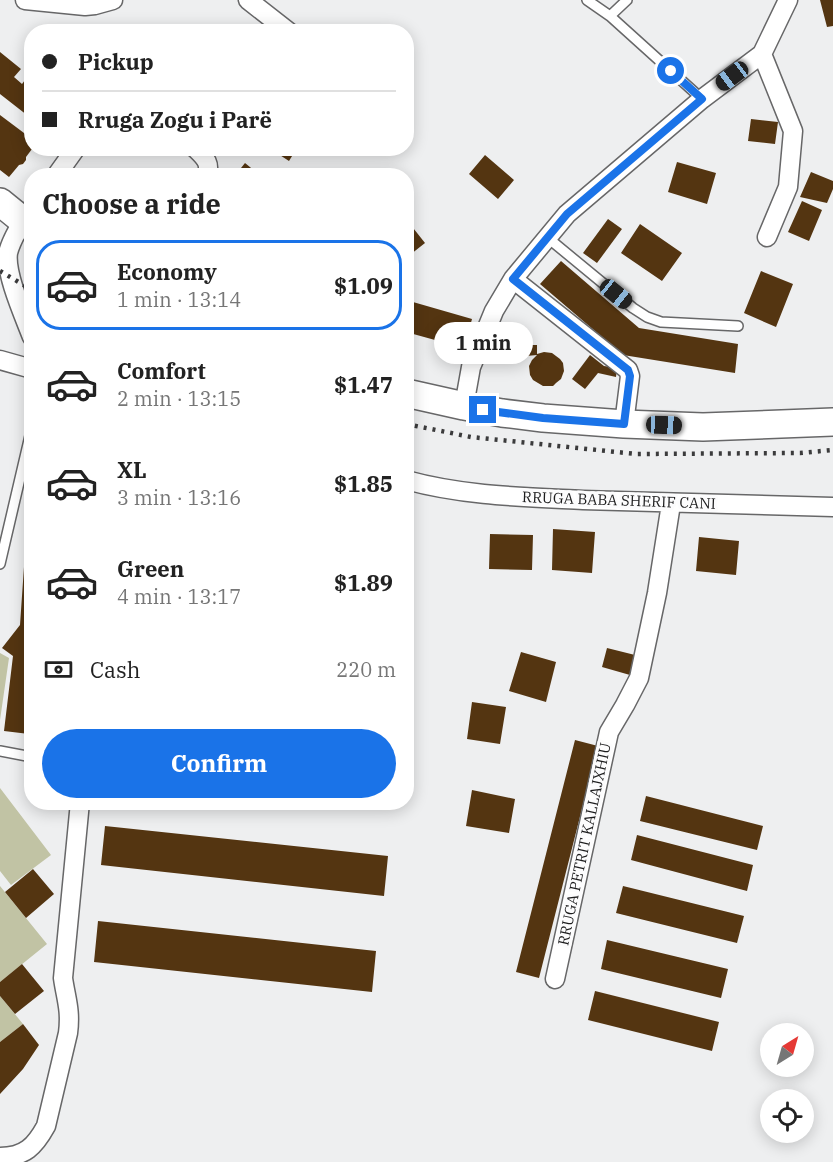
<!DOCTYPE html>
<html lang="en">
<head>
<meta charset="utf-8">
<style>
	:root { --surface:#fff; --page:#f6f6f6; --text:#222; --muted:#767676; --line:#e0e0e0; --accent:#1a73e8 }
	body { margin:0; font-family:"IBM Plex Serif",serif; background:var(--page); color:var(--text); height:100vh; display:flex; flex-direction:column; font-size:22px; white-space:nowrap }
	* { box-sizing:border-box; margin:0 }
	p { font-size:20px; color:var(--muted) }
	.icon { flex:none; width:33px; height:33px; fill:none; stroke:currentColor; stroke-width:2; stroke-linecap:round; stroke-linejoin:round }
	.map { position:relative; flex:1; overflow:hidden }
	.panel { position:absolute; left:24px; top:168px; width:390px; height:642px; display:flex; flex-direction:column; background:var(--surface); border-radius:24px; box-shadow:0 3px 15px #0003 }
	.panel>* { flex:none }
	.banner { position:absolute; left:24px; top:24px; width:390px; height:132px; border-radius:24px; box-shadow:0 3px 15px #0003; display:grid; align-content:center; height:132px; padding:0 18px; background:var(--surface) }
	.needle { width:39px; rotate:37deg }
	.fabs { position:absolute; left:760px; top:1023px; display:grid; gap:12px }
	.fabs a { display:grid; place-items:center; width:54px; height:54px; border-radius:50%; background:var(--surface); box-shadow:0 3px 15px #0003; font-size:30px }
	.end { position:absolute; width:27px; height:27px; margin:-14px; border:8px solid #1a73e8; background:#fff; box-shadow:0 0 0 3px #fff }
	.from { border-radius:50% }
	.bubble { position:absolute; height:42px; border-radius:21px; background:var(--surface); box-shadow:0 3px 15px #0003; font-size:20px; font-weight:800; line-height:42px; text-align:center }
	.car { position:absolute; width:18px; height:36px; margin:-18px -9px; border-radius:8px; box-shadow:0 0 4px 2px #0007; background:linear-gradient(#222 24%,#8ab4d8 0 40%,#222 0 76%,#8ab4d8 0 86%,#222 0) }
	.banner b { display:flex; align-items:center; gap:21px; height:57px; font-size:22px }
	.banner b+b { border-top:2px solid var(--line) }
	.banner i { width:15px; height:15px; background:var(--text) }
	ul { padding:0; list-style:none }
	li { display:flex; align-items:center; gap:18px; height:90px; margin:0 12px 9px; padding:0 6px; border:3px solid transparent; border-radius:24px }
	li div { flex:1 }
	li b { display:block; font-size:22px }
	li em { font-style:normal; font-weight:800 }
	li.on { border-color:var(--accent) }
	li>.icon { width:54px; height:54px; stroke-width:1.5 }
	h2 { padding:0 18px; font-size:27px; line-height:72px }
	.pay { display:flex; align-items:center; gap:15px; height:66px; padding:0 18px; font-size:22px }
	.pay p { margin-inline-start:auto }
	.primary-button { display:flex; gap:12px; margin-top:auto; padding:12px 18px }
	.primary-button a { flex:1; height:69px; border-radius:36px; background:var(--accent); color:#fff; font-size:24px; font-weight:800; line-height:69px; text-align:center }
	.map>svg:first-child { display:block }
</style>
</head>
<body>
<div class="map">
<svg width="833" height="1162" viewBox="0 0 833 1162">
	<rect width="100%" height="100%" fill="#eeeff0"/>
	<path fill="#c1c3a4" d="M0 653 9 658 0 720Z
		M0 788 51 855 11 885 0 871Z
		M0 886 47 944 0 982Z
		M0 996 23 1024 0 1042Z"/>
	<path fill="#543511" d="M820 0H833V26L827 27Z
		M0 52 21 69 14 77 22 84 25 80 32 86V119L0 94Z
		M0 115 32 139V149L26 157V160L23 164 19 165 9 177 0 170Z
		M751 119 778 122 775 144 748 141Z
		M269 148H297L289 161Z
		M485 155 514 180 498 199 469 174Z
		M677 162 716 173 707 204 668 192Z
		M245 163 261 176H241L237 173Z
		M811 172 833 181V189L827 203 800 197Z
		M802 201 822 210 809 241 788 232Z
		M406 219 425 243 406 258Z
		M608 219 622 229 597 263 583 253Z
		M640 224 682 253 662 281 621 253Z
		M561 261 639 328 738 344 735 373 623 355 540 284Z
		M761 271 793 284 776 327 744 313Z
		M406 300 472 319 464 348 406 332Z
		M526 345H537V354L544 352 552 353 560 359 563 363 564 371 561 379 556 383 553 386H543L533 380 530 375 529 366 532 360 537 355 526 356Z
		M590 355 604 366 617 368 616 377 598 373 585 389 572 379Z
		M553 529 595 532 592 573 552 570Z
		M490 534 533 535 532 570 489 569Z
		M699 537 739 541 736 575 696 571Z
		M24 567 32 572V711L29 734 4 731 13 656 2 648 20 625Z
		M607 648 635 655 630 675 602 667Z
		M521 652 556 662 546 702 509 691Z
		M472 702 506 707 500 744 467 739Z
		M575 740 598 746 539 978 516 972Z
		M472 790 515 799 509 833 466 826Z
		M646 796 763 826 757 850 640 821Z
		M105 826 388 856 384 896 101 865Z
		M637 835 753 865 747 891 631 860Z
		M33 869 54 894 26 918 5 892Z
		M623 886 744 916 737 943 616 913Z
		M98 921 376 951 372 992 94 962Z
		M607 940 728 969 721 998 601 969Z
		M22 964 44 991 15 1014 0 996V982Z
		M595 991 719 1022 712 1051 588 1020Z
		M23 1024 39 1045 23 1069 0 1094V1042Z"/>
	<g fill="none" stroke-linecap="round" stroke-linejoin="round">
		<defs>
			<path id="service" d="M587 0 610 16 702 99
				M610 16 627 0
				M548 238 633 308 647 317 661 322 738 326
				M0 564 32 427
				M0 751 32 757"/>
			<path id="minor" d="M25 0 85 6 95 5 113 0
				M248 0 289 32
				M762 54 793 131 788 187 767 237
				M195 148C204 157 212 163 206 176
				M56 176 76 148
				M32 208C24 218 11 240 8 253 5 274 24 316 32 337
				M513 279 628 370 630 376 624 424
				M0 360 32 369
				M464 406 471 367 494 311 513 279 567 214 702 99 762 54 788 0
				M406 480C464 496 523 497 583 500 666 503 749 505 833 507
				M555 979 609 732 625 705 639 678 657 593 671 504
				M0 1157C25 1157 35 1146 46 1126L68 1033C71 1010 66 999 63 978L80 802"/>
			<path id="primary" d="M0 202 32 228
				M406 393 464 406 502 413 543 418 624 424 703 427 833 422"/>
		</defs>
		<use href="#service" stroke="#676768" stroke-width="12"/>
		<use href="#minor" stroke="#676768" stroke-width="21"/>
		<use href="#primary" stroke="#676768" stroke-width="30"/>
		<use href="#service" stroke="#fff" stroke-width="9"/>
		<use href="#minor" stroke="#fff" stroke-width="18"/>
		<use href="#primary" stroke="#fff" stroke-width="27"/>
		<path stroke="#3b3b3c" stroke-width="4.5" stroke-dasharray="3 6" stroke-linecap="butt" d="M0 271 32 290
			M406 424 471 437 636 454 800 453 833 450"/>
	</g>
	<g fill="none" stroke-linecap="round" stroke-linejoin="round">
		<path stroke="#1a73e8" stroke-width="8" d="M483 410 543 418 624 424 630 376 628 370 513 279 567 214 702 99 671 71"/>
	</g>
	<g text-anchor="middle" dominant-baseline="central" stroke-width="6" stroke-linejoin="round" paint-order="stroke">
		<g font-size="15" fill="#1c1c1d" stroke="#fcfcfd">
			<text transform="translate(619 500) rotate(2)">RRUGA BABA SHERIF CANI</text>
			<text transform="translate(584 844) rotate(-78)">RRUGA PETRIT KALLAJXHIU</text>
		</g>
	</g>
</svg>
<div class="fabs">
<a><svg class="needle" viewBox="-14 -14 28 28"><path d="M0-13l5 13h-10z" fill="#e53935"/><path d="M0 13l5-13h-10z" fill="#767676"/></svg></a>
<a><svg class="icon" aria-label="locate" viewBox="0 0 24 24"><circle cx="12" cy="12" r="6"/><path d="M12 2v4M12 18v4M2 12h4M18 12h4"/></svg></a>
</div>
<i class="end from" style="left:671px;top:71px"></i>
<i class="end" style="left:483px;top:410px"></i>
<div class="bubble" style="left:434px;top:322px;width:99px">1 min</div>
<i class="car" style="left:732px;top:76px;rotate:233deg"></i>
<i class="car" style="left:616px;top:294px;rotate:129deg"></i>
<i class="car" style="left:664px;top:425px;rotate:92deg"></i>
<div class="banner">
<b><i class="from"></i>Pickup</b>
<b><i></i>Rruga Zogu i Parë</b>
</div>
<section class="panel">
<h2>Choose a ride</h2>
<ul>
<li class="on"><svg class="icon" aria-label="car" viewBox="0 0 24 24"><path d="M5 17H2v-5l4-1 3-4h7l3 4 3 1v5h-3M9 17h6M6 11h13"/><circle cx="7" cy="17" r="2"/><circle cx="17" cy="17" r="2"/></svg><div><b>Economy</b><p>1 min · 13:14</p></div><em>$1.09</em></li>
<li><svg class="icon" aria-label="car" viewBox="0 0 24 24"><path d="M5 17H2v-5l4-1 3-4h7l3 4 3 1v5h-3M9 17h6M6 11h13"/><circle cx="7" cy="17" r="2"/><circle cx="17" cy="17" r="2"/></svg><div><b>Comfort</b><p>2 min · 13:15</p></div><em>$1.47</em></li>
<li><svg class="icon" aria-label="car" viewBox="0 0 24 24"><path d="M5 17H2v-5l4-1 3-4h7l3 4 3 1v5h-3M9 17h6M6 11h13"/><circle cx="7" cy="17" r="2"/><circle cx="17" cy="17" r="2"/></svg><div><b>XL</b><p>3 min · 13:16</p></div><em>$1.85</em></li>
<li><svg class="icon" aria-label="car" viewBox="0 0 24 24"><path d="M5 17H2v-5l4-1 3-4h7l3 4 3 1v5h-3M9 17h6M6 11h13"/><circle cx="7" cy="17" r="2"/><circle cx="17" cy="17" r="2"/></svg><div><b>Green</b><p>4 min · 13:17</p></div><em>$1.89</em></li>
</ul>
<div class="pay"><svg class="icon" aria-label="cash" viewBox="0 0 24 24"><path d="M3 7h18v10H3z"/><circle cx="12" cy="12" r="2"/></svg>Cash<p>220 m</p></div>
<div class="primary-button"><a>Confirm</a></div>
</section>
</div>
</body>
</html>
